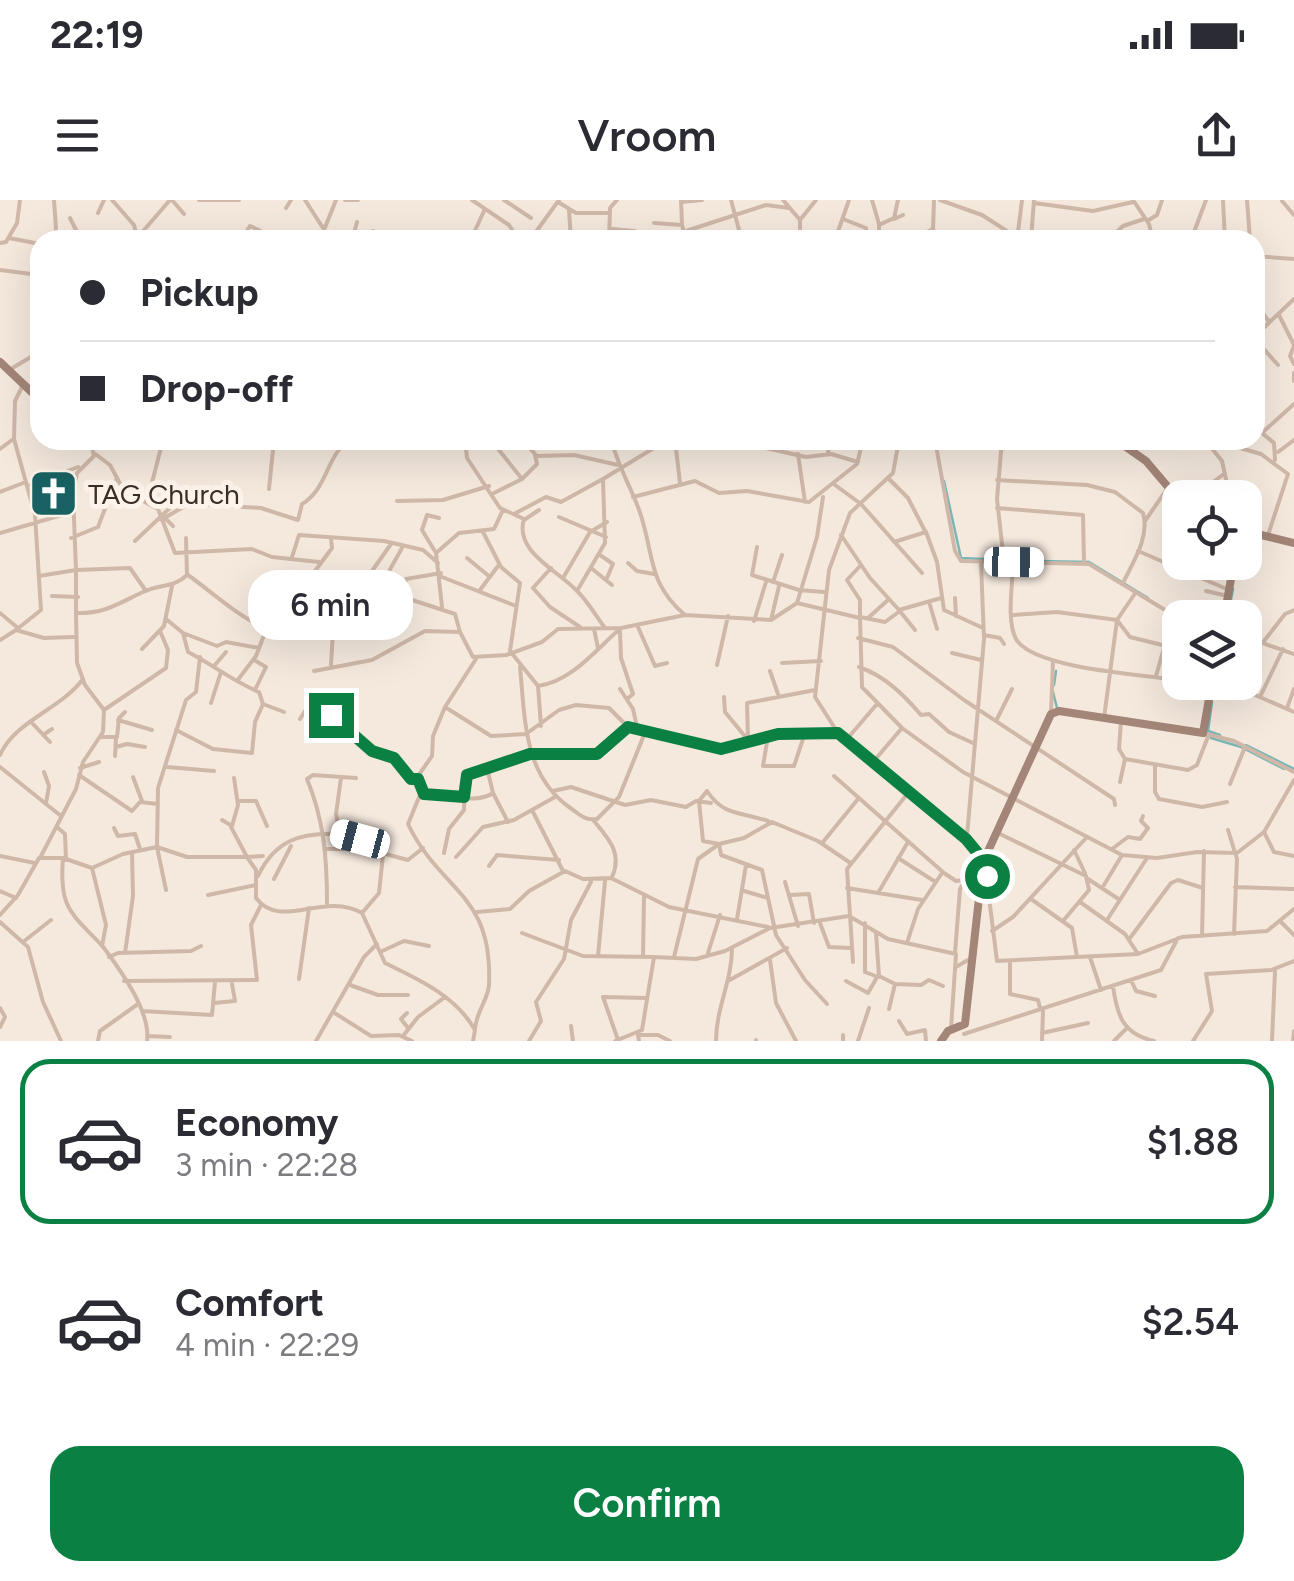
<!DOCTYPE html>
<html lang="en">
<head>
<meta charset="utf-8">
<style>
	:root { --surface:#fff; --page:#f7f7f7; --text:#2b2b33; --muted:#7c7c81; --line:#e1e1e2; --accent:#0b8043 }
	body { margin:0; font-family:Figtree,sans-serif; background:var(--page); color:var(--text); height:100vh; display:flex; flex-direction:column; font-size:38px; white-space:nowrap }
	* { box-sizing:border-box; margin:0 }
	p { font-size:32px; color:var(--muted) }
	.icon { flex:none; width:55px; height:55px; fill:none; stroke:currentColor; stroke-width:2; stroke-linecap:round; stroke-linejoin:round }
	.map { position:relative; height:841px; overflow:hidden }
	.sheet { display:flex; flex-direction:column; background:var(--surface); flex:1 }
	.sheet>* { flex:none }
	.top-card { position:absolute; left:30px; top:30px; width:1235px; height:220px; border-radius:30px; box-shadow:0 10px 40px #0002; display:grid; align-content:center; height:220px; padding:0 50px; background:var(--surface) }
	.controls { position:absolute; left:1162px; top:280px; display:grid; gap:20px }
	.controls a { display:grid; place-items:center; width:100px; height:100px; border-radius:20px; background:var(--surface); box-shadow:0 10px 40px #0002; font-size:50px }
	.end { position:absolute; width:45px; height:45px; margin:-22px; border:12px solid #0b8043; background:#fff; box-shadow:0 0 0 5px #fff }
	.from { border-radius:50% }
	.bubble { position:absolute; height:70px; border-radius:30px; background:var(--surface); box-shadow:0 10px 40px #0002; font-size:32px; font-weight:600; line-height:70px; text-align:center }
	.car { position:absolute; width:30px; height:60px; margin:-30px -15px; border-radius:12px; box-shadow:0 0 8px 2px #0007; background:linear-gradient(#fff 24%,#345 0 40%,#fff 0 76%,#345 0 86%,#fff 0) }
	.top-card b { display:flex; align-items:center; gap:35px; height:95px; font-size:38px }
	.top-card b+b { border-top:2px solid var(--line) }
	.top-card i { width:25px; height:25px; background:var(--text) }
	ul { padding:18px 0 0; list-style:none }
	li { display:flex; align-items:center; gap:30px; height:165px; margin:0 20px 15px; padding:0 30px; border:5px solid transparent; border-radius:30px }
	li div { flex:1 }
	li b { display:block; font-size:38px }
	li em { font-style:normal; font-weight:600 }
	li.on { border-color:var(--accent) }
	li>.icon { width:90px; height:90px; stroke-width:1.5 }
	.cta { display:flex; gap:20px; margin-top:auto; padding:20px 50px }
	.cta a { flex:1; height:115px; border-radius:30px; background:var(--accent); color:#fff; font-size:40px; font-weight:600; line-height:115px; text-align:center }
	.status { display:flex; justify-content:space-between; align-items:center; height:70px; padding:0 50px; background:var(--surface); direction:ltr }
	.status svg { height:28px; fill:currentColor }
	header { display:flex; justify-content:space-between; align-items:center; height:130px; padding:0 50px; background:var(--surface); font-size:45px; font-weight:600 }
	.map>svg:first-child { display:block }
</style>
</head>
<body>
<div class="status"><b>22:19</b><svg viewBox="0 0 49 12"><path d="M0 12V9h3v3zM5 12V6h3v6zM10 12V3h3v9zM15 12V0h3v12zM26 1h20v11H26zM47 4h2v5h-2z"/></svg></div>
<header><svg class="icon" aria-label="menu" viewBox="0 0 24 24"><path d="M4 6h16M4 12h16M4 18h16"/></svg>Vroom<svg class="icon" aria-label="share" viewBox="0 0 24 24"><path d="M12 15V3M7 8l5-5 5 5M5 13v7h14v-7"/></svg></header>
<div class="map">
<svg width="1294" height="841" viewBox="0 0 1294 841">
	<rect width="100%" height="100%" fill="#f5e9de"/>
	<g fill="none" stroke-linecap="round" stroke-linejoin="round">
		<path stroke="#79b6b6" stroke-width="2.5" d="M944 281 961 358 1004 360
			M1037 361 1089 362 1148 398
			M1230 405 1233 389
			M1054 485 1056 471
			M1053 492 1057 508
			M1212 502 1208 531 1220 535
			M1211 538 1241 547 1284 569
			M1246 545 1294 569"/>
		<path stroke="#cfb8a8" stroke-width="4" d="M112 0 134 25 138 40
			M172 0 184 14
			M199 0H239
			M305 0 323 28
			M345 0H358
			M472 0 509 25 519 40
			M504 0 531 18
			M681 0 682 25
			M731 0 739 30
			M783 0 800 20
			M872 0 879 24
			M940 0 982 15 1018 38
			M1133 0 1149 24 1153 40
			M1223 0 1225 40
			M1247 0 1250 40
			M1282 1 1294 15
			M558 2 576 13H610
			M681 2 702 0
			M1034 3 1093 11 1133 2
			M286 8 291 0
			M569 10 571 40
			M98 13 104 0
			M70 18 81 40
			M843 19 866 28 867 40
			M894 19 903 15
			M1147 21 1157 15 1162 0
			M654 23 682 25 686 40
			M933 28 936 40
			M612 29 635 31 643 40
			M373 31 376 40
			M686 31 766 5 789 8
			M116 33 136 32
			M392 33 393 40
			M225 34 230 40
			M138 37 170 0
			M472 37 484 11
			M9 38 40 44
			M51 40 56 29 54 0
			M164 40 196 35
			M241 40 250 26 265 33 267 40
			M320 40 336 0
			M352 40 357 22
			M530 40 559 0
			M609 40 610 8 617 0
			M800 40V20L816 0
			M835 40 849 0
			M879 40V25L894 18 898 0
			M911 40 933 29 934 0
			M1017 40 1022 0
			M1031 40 1034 0
			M1108 40 1123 26 1144 19
			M1191 40 1206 0
			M1214 40 1215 38
			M0 43 6 42 17 23 20 0
			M1255 56 1294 59
			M0 70 39 75
			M1255 102 1269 122
			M1279 115 1294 145
			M1255 136 1294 99
			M1255 139 1278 165
			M1294 146 1290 156 1294 164
			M9 170 36 154
			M1294 173V181
			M1255 227 1274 243 1275 260
			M1263 232 1294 204
			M90 240 94 256 77 273 73 293 76 370 130 368 146 391
			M323 240 341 246
			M465 240 467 258 500 308 524 319C514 351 557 370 576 390 588 401 595 415 605 428
			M491 240 522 279 494 293
			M522 240 537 256 574 255 618 265
			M611 240C618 265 629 284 638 307 655 351 645 381 685 415
			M675 240 680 283
			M730 240 806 257 831 254 858 262
			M899 240 893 273 850 313 829 370 815 497 838 533 967 639 985 666 997 761 1138 754 1182 737 1267 731 1294 709
			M935 240 955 351 961 361 1089 364 1180 419
			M1002 240 997 299 1004 362
			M1205 240 1222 261 1230 298
			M1212 240 1261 254 1288 274 1268 335
			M0 249 12 240
			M1278 252 1294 240
			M94 253 110 265 124 291 158 309 175 353 252 349 272 357 319 362
			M798 254 805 302
			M827 255 832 240
			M522 279 537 264 535 255
			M889 279 908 298 925 331
			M997 280 1087 285 1115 292 1143 313C1150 337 1133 362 1123 383
			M835 285 861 304 922 373
			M28 286 78 267
			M269 289 274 240
			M0 292 26 282
			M633 297 695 281 719 293 747 291 809 302 857 264 863 240
			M1191 298 1224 274
			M397 301 443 300 489 286
			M147 302 163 240
			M997 308 1083 315 1084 363
			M514 314 546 297 561 302 603 279
			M164 317 173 326
			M166 317 192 302
			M559 317 606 337
			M524 320 539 310
			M1145 321 1167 289
			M483 332 501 367 520 383 510 451 538 486C572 482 598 447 621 428
			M0 333 72 312
			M841 335 870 378 899 410 941 398
			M71 338 98 327 116 280
			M135 341 172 306 182 303 261 308 298 320 302 304C327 289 326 258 348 240
			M894 342 926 332 937 362 944 410 983 428
			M757 347 752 375 799 390 824 392
			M1138 351 1229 390
			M436 353 422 330 427 315 439 318
			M600 355 613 364 606 380
			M292 357 299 335 384 341 423 350 438 363
			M467 358 490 377
			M1013 362C1013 384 1006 420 1016 439 1033 469 1145 475 1180 480
			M628 363 637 371 654 374
			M551 368 533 388 550 407 580 427
			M591 368 612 385
			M441 373 406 379 403 397 455 414 460 432
			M188 375C226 402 275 454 324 429L327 410 372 371 391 344
			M323 375 355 384
			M39 376 76 370V413
			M442 377 516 406
			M563 378 590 332 607 322
			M383 382 402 348
			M773 382 782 355
			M480 390 498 366
			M577 391 605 343 603 279 667 240
			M1206 391 1228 396
			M52 396 78 397
			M955 398 956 416
			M797 403 817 337 823 297
			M930 405 937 429
			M442 407 436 353 459 333 494 329 503 310
			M899 410 915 430
			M0 413 18 428
			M1013 415 1057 412 1117 420 1136 392
			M326 417 352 419 365 415
			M860 417 885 422 900 411
			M860 418V400L847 380 861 365
			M868 418 889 399
			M166 419 183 433 188 452C212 464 232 481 259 492L263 504 284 512
			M771 420 779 386
			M1117 420 1130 437 1162 445
			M754 421 766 382
			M638 427 655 466 667 463
			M324 429 333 431 331 465
			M594 429 598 448
			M16 430 41 410 35 315 14 239 15 201 22 187
			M333 430 362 427
			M620 431 621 458 633 494 627 499
			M183 433 217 446 226 442 259 448
			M984 435 1000 438 1004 444
			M304 437 315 371 332 348 331 339
			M1245 437 1294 454
			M858 438 893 447 964 500 1114 599 1115 605
			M0 440 16 430 44 438 73 437
			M1264 441 1285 414 1294 410
			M142 449 164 426 172 386
			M952 453 981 460
			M254 460 266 467 255 490
			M1245 462 1249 437
			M782 463 821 461
			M717 465 728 416
			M214 466 226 452
			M520 467C525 517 523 574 569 607 579 614 585 621 597 619L619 597 646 530
			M859 467C885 476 904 495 921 515L929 514 949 532 975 544
			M314 471 372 460 425 431 460 432 473 457 506 455 542 442 558 429 621 428 685 415 771 420 797 403 860 418 862 487 902 528 963 572 1122 655 1157 658 1197 652 1237 653 1264 632 1294 580
			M770 471 778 494
			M1156 476 1173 416
			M237 481 256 456 266 430
			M1198 482 1255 495 1294 512
			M538 486 541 526
			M620 489 633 509 637 527
			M724 497 725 512 748 540 783 533H838
			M1260 497 1283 449
			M211 503 221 472
			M445 507 491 536 526 534 559 510 576 505 609 508 628 527 713 548 748 540 747 503 815 490
			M1287 508 1294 489
			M104 510 166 468 168 450 160 431
			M1051 514 1053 461
			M1104 518 1117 420
			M300 519 305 511 331 515 372 551 394 558 411 579H418
			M118 520 152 530
			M996 521 1012 489
			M1121 521 1119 549 1125 559 1188 570 1197 565 1209 534
			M33 524 50 542
			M176 530 213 549 252 553 255 522 263 504
			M1207 534 1234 541 1294 572
			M43 535 52 529
			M768 536 763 566H794L805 533
			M102 537H117L119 518 125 512
			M847 539 877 504
			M116 547 127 544 145 547
			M0 555C15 521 61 509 83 479
			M115 556 116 538
			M873 562 902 528
			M1155 565V592L1159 599 1202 607 1227 602
			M0 567 61 616
			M167 567 214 571
			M80 568 99 562
			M487 568 493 593 508 622
			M44 572 49 586 46 603
			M79 575 132 611 140 602 158 604
			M834 576 944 673 956 681 964 680
			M133 577 142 601
			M1120 582 1125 559
			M1230 584 1245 547
			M423 591 427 596C447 593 476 605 493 593
			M553 591 571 587 625 605 651 600 686 607 696 601 711 603
			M707 591 699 601 703 641 719 644 721 655 762 670 776 735 805 780 827 804
			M707 591C724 616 737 611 768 621
			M238 601H256L267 626
			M532 610 563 671
			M222 620 232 626 238 605 234 578
			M594 621C608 638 623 653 612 677
			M57 627 65 634 66 660
			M231 627 247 657 263 656
			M114 628 118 636 135 634 140 649
			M1228 630 1237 659 1234 734
			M996 632 1086 676 1089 690 1063 721
			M1264 632 1274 652 1294 656
			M340 634 363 640 367 649
			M967 636 984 439 981 363
			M823 642 858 599
			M324 649H367L408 660 423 648
			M1112 649 1128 637 1140 639 1148 628 1141 621 1143 616
			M1074 650 1085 673
			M444 653 449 629 464 610 465 576 530 554H597L627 528
			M0 656 35 663
			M456 657 483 627 514 620 555 597
			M40 658 76 589 83 562 103 532 104 510 85 485 77 463 76 413C105 414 119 403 143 392 160 384 174 388 187 375L186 338
			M63 658C62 670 62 687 65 698 71 719 91 732 104 748 121 771 151 812 147 841
			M898 658 934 681
			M489 666 497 655 559 660
			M92 668 106 725 102 746
			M258 676C275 640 301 632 340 634L336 614 341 578
			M274 679 291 646
			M1088 679 1120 700
			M785 682 798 726
			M1104 685 1122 655
			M1235 687 1294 689
			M847 688 922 700
			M166 690 157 647 158 588 186 500 196 492 200 457
			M0 691 16 698
			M744 691 768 698
			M878 693 908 642
			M208 695 256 685
			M790 695 809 694 814 723
			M1031 699 1072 728 1077 757
			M1080 702 1125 734 1138 754
			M327 703C327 658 324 620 307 579L313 575 356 578
			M477 712 510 709 529 691 565 671 583 679 611 678 669 707 768 727
			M362 713 379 693 383 655
			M0 715 18 695 39 658H63L92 668 123 654 157 647 187 657H247L256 670V698C281 731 323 691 362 713L385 763C418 779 456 796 475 830L473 841
			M737 719 746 665
			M1107 720 1147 658
			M0 722 28 747 43 802 61 841
			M1281 722 1294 735
			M820 723 829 747 851 748
			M865 723V772L878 777
			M992 731 1013 717 1087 637
			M522 733 583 756 654 757
			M876 733 879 776 895 784 889 809
			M1202 736 1204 651
			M1130 738 1171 683 1178 680 1203 688
			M23 742 51 720
			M907 743 918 709 942 673
			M380 752 404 741 429 746
			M125 753 133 696 132 652
			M708 753 720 715
			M955 753 960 689 979 655
			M598 756 605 681
			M109 757 118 753 191 751 201 746
			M643 757 644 697
			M674 757 698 659 719 644 744 638 772 622 818 641 849 662
			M1090 757 1101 790
			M770 760 776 803 796 841
			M853 762 847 669 908 593
			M1010 762V794L1038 800 1040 808
			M956 767 968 760
			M299 779 309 708
			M1131 780 1136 791 1155 796
			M124 781 257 780 251 725 261 705
			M728 781 787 748
			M846 781 868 793 876 779
			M895 784 921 785 929 780 943 786
			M350 785 378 795H408
			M1113 786C1117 816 1123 834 1154 841
			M214 803 235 801 232 784
			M0 808 5 817 0 827
			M142 811 212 815 215 782
			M333 812 371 836 399 835 412 841
			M407 813 401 819 408 828
			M899 821 907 834 925 830 926 841
			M571 826 573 841
			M475 829C476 812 488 800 489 785 493 692 441 693 408 624L422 590 418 576 432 556 433 536 445 507 476 459
			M1042 833 1088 823
			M964 834 1161 770 1178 738
			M843 835V841
			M148 836 170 837
			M403 836 418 817 445 797
			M618 840 603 797 647 798
			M756 840V841
			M98 841 100 831 138 804
			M316 841 364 757 377 744
			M529 841 541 821 536 802 564 759 571 720 591 682
			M615 841 642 830 654 757 696 759 725 751 770 728 849 716 888 739 956 754 951 829
			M639 841 638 835H658L670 841
			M716 841C716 808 732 781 732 748
			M858 841 869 808
			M1042 841 1043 811
			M1114 841 1126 829
			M1193 841 1212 811 1206 774 1271 770 1294 761
			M1272 841 1275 771
			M1293 841 1294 831"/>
		<path stroke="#a48678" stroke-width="8" d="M0 162 40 200
			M1116 240 1146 261 1180 301
			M1245 331 1294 343
			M1224 418 1234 362
			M941 841 948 831 965 824 983 662 1051 514 1059 511 1203 533 1212 482"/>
	</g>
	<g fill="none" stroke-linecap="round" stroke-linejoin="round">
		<path stroke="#0b8043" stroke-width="12" d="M331 515 372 551 394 558 411 579H418L424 594 464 597 467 575 530 554H597L628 527 721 549 778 534 838 533 966 639 981 657 987 676"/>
	</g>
	<defs>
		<symbol id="church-square" viewBox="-11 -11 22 22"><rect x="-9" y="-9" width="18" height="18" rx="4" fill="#196162" stroke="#fcf3eb"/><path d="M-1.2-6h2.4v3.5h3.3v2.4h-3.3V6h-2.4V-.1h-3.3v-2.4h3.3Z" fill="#fff"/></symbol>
	</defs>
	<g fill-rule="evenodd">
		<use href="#church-square" x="26" y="266" width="55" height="55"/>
	</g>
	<g text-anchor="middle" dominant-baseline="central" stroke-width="10" stroke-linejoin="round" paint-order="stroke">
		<g font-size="28" fill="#3b2e29" stroke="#fcf3eb" text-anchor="start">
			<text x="88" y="294">TAG Church</text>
		</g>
	</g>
</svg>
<div class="controls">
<a><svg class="icon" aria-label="locate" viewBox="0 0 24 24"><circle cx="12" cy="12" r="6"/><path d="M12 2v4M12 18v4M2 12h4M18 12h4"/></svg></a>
<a><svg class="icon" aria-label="layers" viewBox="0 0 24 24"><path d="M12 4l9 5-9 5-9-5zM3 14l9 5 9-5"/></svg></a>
</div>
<i class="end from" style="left:987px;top:676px"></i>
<i class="end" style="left:331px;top:515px"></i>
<div class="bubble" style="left:248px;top:370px;width:165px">6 min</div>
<i class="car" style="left:1014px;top:362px;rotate:91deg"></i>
<i class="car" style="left:360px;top:639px;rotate:285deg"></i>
<div class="top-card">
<b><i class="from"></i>Pickup</b>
<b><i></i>Drop-off</b>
</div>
</div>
<section class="sheet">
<ul>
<li class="on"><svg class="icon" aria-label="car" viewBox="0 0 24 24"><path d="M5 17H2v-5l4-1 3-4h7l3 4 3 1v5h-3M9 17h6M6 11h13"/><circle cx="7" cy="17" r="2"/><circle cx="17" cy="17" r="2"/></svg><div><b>Economy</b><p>3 min · 22:28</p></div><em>$1.88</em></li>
<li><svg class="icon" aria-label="car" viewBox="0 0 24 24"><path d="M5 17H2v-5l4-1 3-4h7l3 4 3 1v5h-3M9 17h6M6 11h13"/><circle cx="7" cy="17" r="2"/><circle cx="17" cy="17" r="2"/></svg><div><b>Comfort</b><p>4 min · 22:29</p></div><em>$2.54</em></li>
</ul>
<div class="cta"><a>Confirm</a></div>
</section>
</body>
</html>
